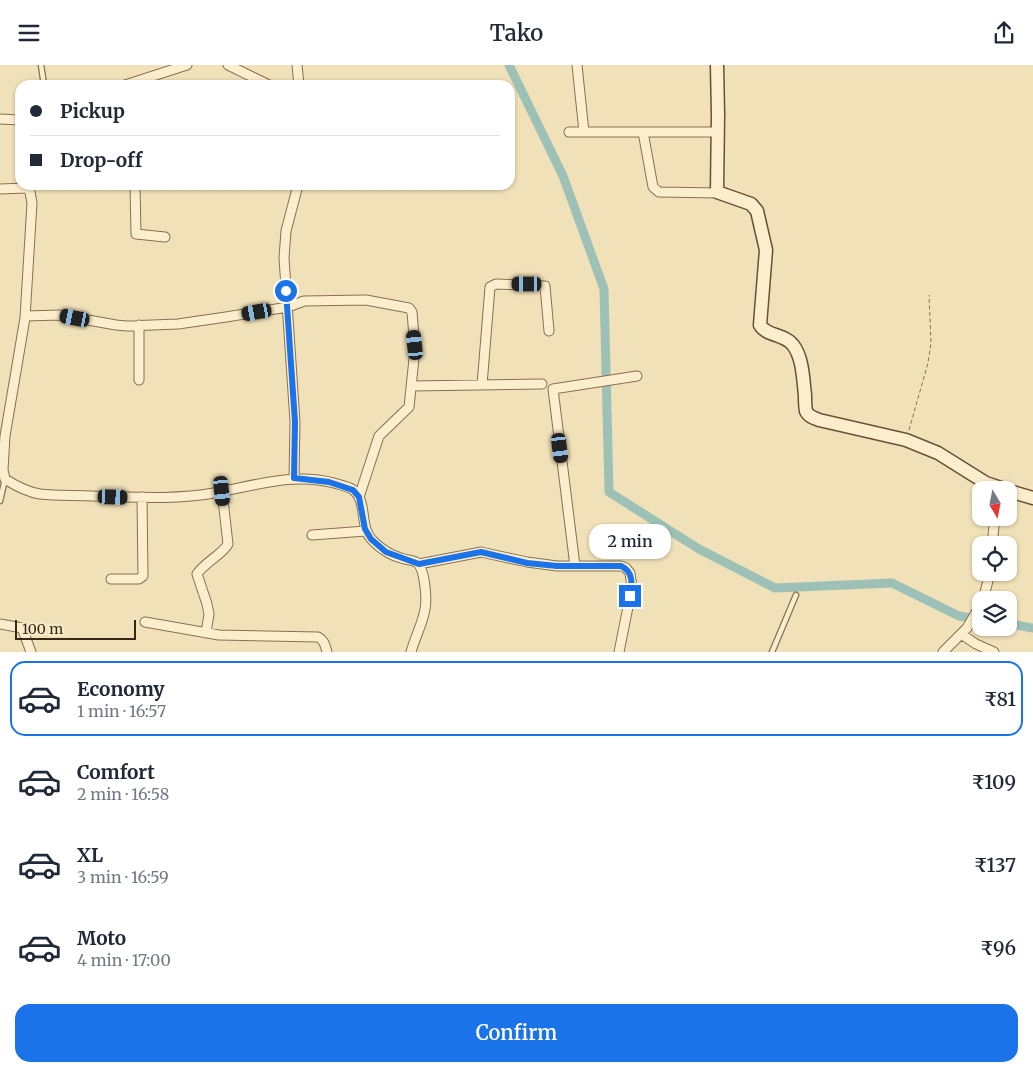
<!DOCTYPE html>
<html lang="en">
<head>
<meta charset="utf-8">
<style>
	:root { --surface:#fff; --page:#f6f6f7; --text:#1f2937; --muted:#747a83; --line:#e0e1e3; --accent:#1a73e8 }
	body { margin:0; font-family:Merriweather,serif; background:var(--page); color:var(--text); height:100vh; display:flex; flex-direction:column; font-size:19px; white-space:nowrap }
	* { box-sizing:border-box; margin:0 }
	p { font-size:16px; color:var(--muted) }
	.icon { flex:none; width:28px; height:28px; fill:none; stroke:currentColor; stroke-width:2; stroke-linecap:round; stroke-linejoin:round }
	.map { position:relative; height:587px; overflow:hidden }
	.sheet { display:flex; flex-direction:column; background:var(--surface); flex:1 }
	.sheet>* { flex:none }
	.guide { position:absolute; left:15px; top:15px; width:500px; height:110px; border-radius:15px; box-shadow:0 1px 4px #0004; display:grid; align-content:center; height:110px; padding:0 15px; background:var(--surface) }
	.needle { width:32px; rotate:170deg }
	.buttons { position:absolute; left:972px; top:416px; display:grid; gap:10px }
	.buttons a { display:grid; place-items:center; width:45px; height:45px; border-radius:10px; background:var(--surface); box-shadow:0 1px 4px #0004; font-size:25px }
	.scale { position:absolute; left:15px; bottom:12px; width:121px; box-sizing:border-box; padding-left:5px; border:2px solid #362719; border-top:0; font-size:14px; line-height:18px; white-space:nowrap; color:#362719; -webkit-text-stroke:4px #f8ebc8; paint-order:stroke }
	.end { position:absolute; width:22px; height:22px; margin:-11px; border:6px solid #1a73e8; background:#fff; box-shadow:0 0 0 2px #fff }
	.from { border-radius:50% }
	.bubble { position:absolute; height:35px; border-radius:15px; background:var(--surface); box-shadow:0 1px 4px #0004; font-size:16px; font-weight:600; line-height:35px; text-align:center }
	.car { position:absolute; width:15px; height:30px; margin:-15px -8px; border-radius:6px; box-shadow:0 0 4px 1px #0007; background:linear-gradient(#222 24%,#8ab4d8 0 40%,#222 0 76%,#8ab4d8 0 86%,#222 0) }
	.guide b { display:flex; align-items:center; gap:18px; height:48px; font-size:19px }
	.guide b+b { border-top:1px solid var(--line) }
	.guide i { width:12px; height:12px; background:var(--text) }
	ul { padding:9px 0 0; list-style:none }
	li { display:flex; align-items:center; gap:15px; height:75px; margin:0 10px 8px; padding:0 5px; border:2px solid transparent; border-radius:15px }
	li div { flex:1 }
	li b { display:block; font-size:19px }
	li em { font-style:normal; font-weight:600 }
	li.active { border-color:var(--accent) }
	li>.icon { width:45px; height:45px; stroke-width:1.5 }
	.cta { display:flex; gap:10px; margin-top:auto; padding:10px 15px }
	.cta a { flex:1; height:58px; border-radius:15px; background:var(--accent); color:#fff; font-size:20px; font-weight:600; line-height:58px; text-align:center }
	header { display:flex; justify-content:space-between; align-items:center; height:65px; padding:0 15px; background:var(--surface); font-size:22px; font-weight:600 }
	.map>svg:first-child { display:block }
</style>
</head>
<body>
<header><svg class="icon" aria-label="menu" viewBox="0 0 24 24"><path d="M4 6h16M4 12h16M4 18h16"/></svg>Tako<svg class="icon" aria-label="share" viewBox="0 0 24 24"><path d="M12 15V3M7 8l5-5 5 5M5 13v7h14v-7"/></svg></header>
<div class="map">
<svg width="1033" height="587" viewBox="0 0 1033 587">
	<rect width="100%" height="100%" fill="#f1e1b8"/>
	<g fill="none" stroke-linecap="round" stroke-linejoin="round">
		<path stroke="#9ec1b7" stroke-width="9" d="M509 0 563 111 604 224 609 427 699 484 775 523 892 518 959 551 981 555
			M1009 559 1033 563"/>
		<defs>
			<path id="lane" d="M41 0 44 20
				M0 436 5 414
				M772 587 796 530"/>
			<path id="street" d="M228 0 269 20
				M297 0 299 20
				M577 0 584 67
				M125 20 187 0
				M0 54 20 55
				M569 67H718
				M643 67 653 122 659 127 718 128
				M135 120 136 169 165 172
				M0 124 27 123 30 127 32 138 25 253 5 371 3 405 5 414C16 421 27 427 40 429 57 431 76 430 93 431 133 432 175 435 214 428 254 421 293 407 334 418 340 420 347 421 352 424 369 436 358 462 373 476 381 484 390 490 401 493 406 495 412 495 416 497 425 502 427 534 425 544 423 558 415 572 411 587
				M25 251 60 250 116 260 127 261 178 259 226 252 288 242 304 236 366 235 409 243 412 247 415 284 409 342 379 371 359 432
				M139 315V260
				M482 320 490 222 496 219 545 221 549 266
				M412 321 542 319
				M294 413 295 357 284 193 286 166 298 120
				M312 470 366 466
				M992 480 995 452
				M419 499 481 487 527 497 557 501H621L626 503 630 508 632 522 619 587
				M575 501 553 324 637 311
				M111 514H139L143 511 142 432
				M983 535 990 508
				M145 557 219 570 318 572C324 575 325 580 327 587
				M0 559 22 563 31 587
				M206 568 209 549 207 539 197 509C205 497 223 489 228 479L222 426
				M961 569 976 579 994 587
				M943 587 967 563 981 539"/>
			<path id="secondary" d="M717 0 718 49 717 127 751 139 757 146 766 185 760 260C766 271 785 269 793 280 803 293 803 314 805 330 805 335 805 341 806 346 808 351 814 353 819 355L906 375 938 388 986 418 1007 425
				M1009 426 1033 433"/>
		</defs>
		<use href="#lane" stroke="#887052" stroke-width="7"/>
		<use href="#street" stroke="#887052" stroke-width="11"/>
		<use href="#secondary" stroke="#6a5036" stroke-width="15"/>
		<path stroke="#887052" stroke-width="1" stroke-dasharray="4 2.5" stroke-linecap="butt" d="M909 365 928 298 931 278 929 230"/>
		<use href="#lane" stroke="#fceecc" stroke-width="4.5"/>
		<use href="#street" stroke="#fceecc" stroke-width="9"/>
		<use href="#secondary" stroke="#fceecc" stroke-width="12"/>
	</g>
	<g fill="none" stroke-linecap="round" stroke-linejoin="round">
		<path stroke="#1a73e8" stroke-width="6" d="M286 226 295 357 294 413 329 417 353 425 359 432 365 464 371 474 386 487 419 499 481 487 527 498 557 501H621C634 507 632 519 630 531"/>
	</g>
</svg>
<div class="buttons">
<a><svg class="needle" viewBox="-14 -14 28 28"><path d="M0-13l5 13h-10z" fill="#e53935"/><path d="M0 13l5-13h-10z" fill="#747a83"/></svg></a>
<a><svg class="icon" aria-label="locate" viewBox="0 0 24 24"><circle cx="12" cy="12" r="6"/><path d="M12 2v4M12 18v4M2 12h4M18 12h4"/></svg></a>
<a><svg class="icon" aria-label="layers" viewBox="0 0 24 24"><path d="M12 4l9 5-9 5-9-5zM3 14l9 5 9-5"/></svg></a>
</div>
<div class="scale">100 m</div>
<i class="end from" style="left:286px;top:226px"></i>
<i class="end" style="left:630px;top:531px"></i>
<div class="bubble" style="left:589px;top:459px;width:82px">2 min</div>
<i class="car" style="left:527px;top:219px;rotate:270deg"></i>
<i class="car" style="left:257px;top:247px;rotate:260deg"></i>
<i class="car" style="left:75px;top:253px;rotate:281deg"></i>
<i class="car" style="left:415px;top:280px;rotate:354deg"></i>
<i class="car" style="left:560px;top:383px;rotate:173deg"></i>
<i class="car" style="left:222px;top:426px;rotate:174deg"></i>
<i class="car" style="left:113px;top:432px;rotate:92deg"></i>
<div class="guide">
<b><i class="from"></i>Pickup</b>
<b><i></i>Drop-off</b>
</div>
</div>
<section class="sheet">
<ul>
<li class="active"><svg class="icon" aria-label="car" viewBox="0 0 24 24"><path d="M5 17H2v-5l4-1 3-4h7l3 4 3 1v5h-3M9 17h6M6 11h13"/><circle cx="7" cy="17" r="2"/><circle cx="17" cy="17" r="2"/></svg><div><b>Economy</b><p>1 min · 16:57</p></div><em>₹81</em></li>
<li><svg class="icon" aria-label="car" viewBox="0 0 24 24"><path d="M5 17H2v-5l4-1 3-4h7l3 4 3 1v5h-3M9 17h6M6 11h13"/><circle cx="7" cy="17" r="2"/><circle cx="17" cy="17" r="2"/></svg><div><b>Comfort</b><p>2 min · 16:58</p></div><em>₹109</em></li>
<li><svg class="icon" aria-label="car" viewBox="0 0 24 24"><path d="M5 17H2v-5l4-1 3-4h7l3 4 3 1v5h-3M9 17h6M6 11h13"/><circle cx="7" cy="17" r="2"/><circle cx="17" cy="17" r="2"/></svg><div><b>XL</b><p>3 min · 16:59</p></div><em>₹137</em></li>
<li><svg class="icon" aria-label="car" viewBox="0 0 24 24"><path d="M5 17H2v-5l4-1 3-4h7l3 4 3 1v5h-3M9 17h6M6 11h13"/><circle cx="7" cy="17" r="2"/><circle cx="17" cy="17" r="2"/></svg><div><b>Moto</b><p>4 min · 17:00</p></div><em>₹96</em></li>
</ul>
<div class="cta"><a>Confirm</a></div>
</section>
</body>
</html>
